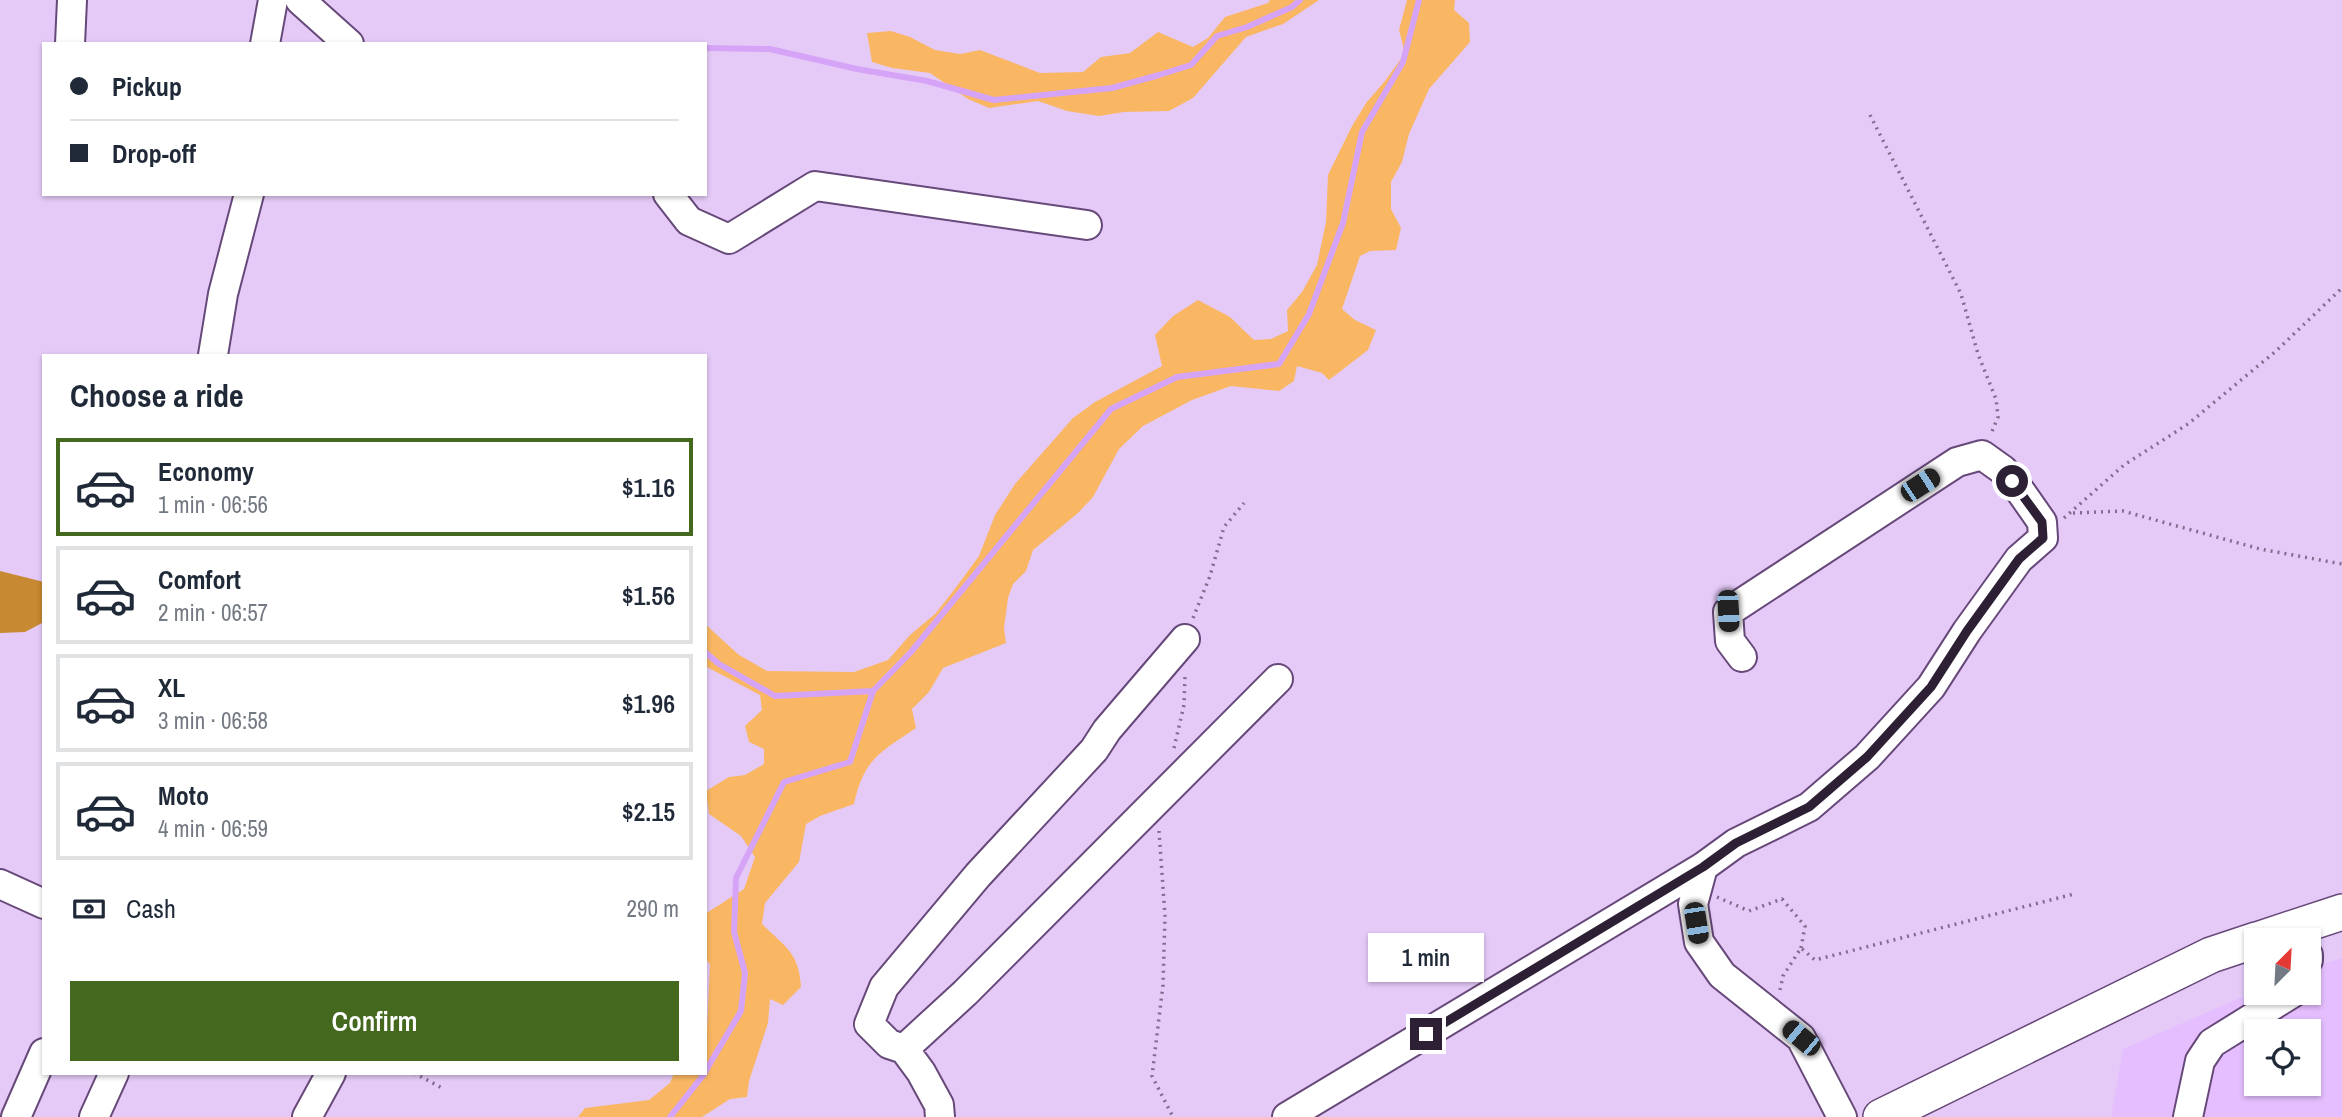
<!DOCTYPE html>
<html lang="en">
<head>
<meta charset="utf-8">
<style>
	:root { --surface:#fff; --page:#f6f6f7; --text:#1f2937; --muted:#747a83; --line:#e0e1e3; --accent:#45681f }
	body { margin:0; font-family:"Archivo Narrow",sans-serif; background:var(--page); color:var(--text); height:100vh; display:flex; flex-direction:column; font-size:26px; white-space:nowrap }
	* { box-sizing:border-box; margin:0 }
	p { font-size:23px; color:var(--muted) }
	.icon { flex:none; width:38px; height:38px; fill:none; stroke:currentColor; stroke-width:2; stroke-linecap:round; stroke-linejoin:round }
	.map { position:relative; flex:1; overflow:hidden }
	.sheet { position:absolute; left:42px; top:354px; width:665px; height:721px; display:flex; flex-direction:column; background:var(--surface); border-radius:0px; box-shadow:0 2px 5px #0004 }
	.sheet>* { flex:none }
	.top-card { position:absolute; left:42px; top:42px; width:665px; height:154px; border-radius:0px; box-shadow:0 2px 5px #0004; display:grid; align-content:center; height:154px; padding:0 28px; background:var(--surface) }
	.needle { width:46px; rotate:24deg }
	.controls { position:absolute; left:2244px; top:928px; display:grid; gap:14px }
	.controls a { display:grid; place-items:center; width:77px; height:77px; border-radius:0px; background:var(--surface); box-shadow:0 2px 5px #0004; font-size:35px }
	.end { position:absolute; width:32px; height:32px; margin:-16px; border:9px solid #2d2035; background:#fff; box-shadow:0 0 0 4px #fff }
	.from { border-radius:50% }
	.bubble { position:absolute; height:49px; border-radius:0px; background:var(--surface); box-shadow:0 2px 5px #0004; font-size:23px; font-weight:600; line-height:49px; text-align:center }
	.car { position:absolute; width:21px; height:42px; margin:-21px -10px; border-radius:9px; box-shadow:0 0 5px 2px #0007; background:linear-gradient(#222 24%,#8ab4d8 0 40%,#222 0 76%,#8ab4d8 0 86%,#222 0) }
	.top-card b { display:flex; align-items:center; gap:24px; height:66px; font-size:26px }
	.top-card b+b { border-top:2px solid var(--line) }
	.top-card i { width:18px; height:18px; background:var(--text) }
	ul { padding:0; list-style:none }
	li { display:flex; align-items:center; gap:21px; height:98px; margin:0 14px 10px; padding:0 14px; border:4px solid var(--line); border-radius:0px }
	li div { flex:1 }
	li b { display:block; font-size:26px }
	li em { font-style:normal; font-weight:600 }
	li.selected { border-color:var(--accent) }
	li>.icon { width:63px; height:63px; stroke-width:1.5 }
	h2 { padding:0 28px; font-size:32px; line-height:84px }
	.pay { display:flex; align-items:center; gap:18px; height:77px; padding:0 28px; font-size:26px }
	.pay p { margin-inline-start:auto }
	.button { display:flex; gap:14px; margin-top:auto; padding:14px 28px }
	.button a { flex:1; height:80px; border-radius:0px; background:var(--accent); color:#fff; font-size:28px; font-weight:600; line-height:80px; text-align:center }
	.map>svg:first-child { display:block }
</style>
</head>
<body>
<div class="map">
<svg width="2342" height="1117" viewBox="0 0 2342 1117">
	<rect width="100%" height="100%" fill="#e5caf8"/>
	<path fill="#e4befe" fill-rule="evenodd" d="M2342 958V1117H2111L2123 1049 2256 991 2308 992V969ZM2256 1031H2308V1083H2256Z"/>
	<path fill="#f9b763" d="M1270 0H1319L1283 24 1246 37 1193 98 1169 111 1124 112 1099 116 1067 111 1038 101 989 108 968 99 930 73 892 68 872 62 867 33 891 31 910 37 935 50 960 54 980 50 1040 73 1083 72 1101 57 1130 53 1158 32 1193 47 1208 38 1225 17 1268 3Z
		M1407 0H1455L1454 10 1469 23 1470 42 1429 89 1409 134 1402 162 1391 182V209L1401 228 1396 250 1370 251 1360 256 1342 309 1355 320 1376 330 1368 350 1329 380 1322 373 1297 366 1294 381 1279 391 1231 386 1192 400 1143 426 1119 449 1093 497 1078 513 1033 550 1026 571 1013 584 1008 598 1004 628 1006 643 943 668 929 692 912 709 916 728C879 753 864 759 854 804L820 816 806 824 799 862 765 903 762 924C785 947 799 952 801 987L783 1005 770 999 768 1023 749 1081 747 1097 730 1099 702 1117H578L585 1108 649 1100 670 1083 674 1073H705L710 965 705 957V914L744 889 755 857 741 836 709 814 706 791 729 777 745 775 764 764V749L749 742 745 726 762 710 760 695 705 666V624L739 655 767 671 854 672 888 660 910 635 935 614 954 590 979 556 995 515 1015 484 1073 418 1095 402 1162 366 1155 335 1173 316 1198 300 1230 317 1254 340 1271 339 1288 331 1287 310 1302 292 1317 265 1326 222 1328 175 1351 128 1366 103 1385 81 1405 53 1399 30Z"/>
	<path fill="#c78931" d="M0 571 44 582V622L25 632 0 633Z"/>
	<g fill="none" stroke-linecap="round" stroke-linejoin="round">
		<path stroke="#d6a4f7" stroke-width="6" d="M705 48 770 49 857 69 927 81 994 100 1112 88 1159 75 1191 65 1217 36 1247 27 1292 7 1300 0
			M705 652 719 664 775 696 873 691
			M705 1072 741 1011 745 973 734 932 736 878 784 782 850 762 873 691 911 652 1111 409 1177 377 1279 364 1309 314 1343 223 1362 132 1403 62 1419 0
			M670 1117 705 1073"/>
		<defs>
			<path id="minor" d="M300 0 349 44
				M70 44 72 0
				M265 44 273 0
				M668 194 689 221 729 239 815 186 1087 225
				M213 355 223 294 249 194
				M1703 867 1693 904 1699 942 1722 975 1801 1038 1842 1117
				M0 884 44 904
				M2308 955V960
				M904 1049 965 993 1278 679
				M16 1117 44 1053
				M94 1117 114 1073
				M307 1117 331 1073
				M940 1117 939 1105 921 1072 904 1049 889 1044 869 1024 884 987 978 875 1094 750 1107 730 1185 639
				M1287 1117 1703 867 1736 843 1809 807 1867 757 1931 687 1967 631 2019 559 2043 538 2042 522 2021 492 2003 470 1982 455 1957 462 1728 612 1730 641 1742 657
				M2188 1117 2200 1061 2212 1043 2294 992"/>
			<path id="major" d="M2257 940 2342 912
				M1881 1117 2211 955 2256 940"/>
		</defs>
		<use href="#minor" stroke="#664879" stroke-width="32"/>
		<use href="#major" stroke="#664879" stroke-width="38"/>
		<path stroke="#806d8d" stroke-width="3.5" stroke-dasharray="2 5" stroke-linecap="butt" d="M1870 115 1961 294 1978 354 1996 399 1998 417 1991 434
			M2073 513 2123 511 2260 549 2342 564
			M2064 518 2124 465 2188 424 2276 351 2342 288
			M1193 618 1210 576 1224 527 1244 503
			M1174 748 1184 705 1185 677
			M1159 831 1165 916 1163 985 1152 1076 1173 1117
			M1717 897 1749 911 1782 899 1805 926 1801 948
			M1780 990 1783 976 1801 948 1815 960 2074 894
			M414 1073 442 1088"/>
		<use href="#minor" stroke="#fff" stroke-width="28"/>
		<use href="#major" stroke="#fff" stroke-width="35"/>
	</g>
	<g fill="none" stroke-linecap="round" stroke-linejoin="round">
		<path stroke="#2d2035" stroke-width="9" d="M1426 1034 1703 867 1736 843 1809 807 1867 757 1931 687 1967 631 2019 559 2043 538 2042 522 2012 481"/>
	</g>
</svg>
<div class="controls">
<a><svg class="needle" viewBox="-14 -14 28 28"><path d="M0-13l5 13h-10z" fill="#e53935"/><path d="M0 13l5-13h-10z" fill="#747a83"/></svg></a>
<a><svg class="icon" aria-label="locate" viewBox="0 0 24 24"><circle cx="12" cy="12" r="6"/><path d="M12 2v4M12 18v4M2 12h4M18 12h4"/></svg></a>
</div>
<i class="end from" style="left:2012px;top:481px"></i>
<i class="end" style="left:1426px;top:1034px"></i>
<div class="bubble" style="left:1368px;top:933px;width:116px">1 min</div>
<i class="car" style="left:1920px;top:485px;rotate:57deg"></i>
<i class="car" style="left:1728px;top:611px;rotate:177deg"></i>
<i class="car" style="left:1696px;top:923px;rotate:171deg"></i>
<i class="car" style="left:1801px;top:1038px;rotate:310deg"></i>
<div class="top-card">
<b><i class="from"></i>Pickup</b>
<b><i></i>Drop-off</b>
</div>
<section class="sheet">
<h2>Choose a ride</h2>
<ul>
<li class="selected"><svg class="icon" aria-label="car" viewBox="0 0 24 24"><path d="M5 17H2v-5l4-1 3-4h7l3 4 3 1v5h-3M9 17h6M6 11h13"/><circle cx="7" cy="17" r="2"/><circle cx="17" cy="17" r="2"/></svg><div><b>Economy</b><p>1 min · 06:56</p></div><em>$1.16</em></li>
<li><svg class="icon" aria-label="car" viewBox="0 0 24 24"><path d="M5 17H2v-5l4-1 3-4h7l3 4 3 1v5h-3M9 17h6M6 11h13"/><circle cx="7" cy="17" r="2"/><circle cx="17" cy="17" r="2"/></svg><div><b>Comfort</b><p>2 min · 06:57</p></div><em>$1.56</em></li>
<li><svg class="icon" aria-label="car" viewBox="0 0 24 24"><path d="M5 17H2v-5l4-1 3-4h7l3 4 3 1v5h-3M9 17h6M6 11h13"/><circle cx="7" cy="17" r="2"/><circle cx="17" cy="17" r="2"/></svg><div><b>XL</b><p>3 min · 06:58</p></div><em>$1.96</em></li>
<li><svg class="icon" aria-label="car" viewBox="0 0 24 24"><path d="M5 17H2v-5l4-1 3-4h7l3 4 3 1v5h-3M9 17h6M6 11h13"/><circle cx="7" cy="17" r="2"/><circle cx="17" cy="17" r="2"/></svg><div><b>Moto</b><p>4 min · 06:59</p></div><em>$2.15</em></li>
</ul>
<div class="pay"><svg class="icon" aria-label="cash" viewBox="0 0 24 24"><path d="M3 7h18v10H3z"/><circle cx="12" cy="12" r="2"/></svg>Cash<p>290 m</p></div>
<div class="button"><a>Confirm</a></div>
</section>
</div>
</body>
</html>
